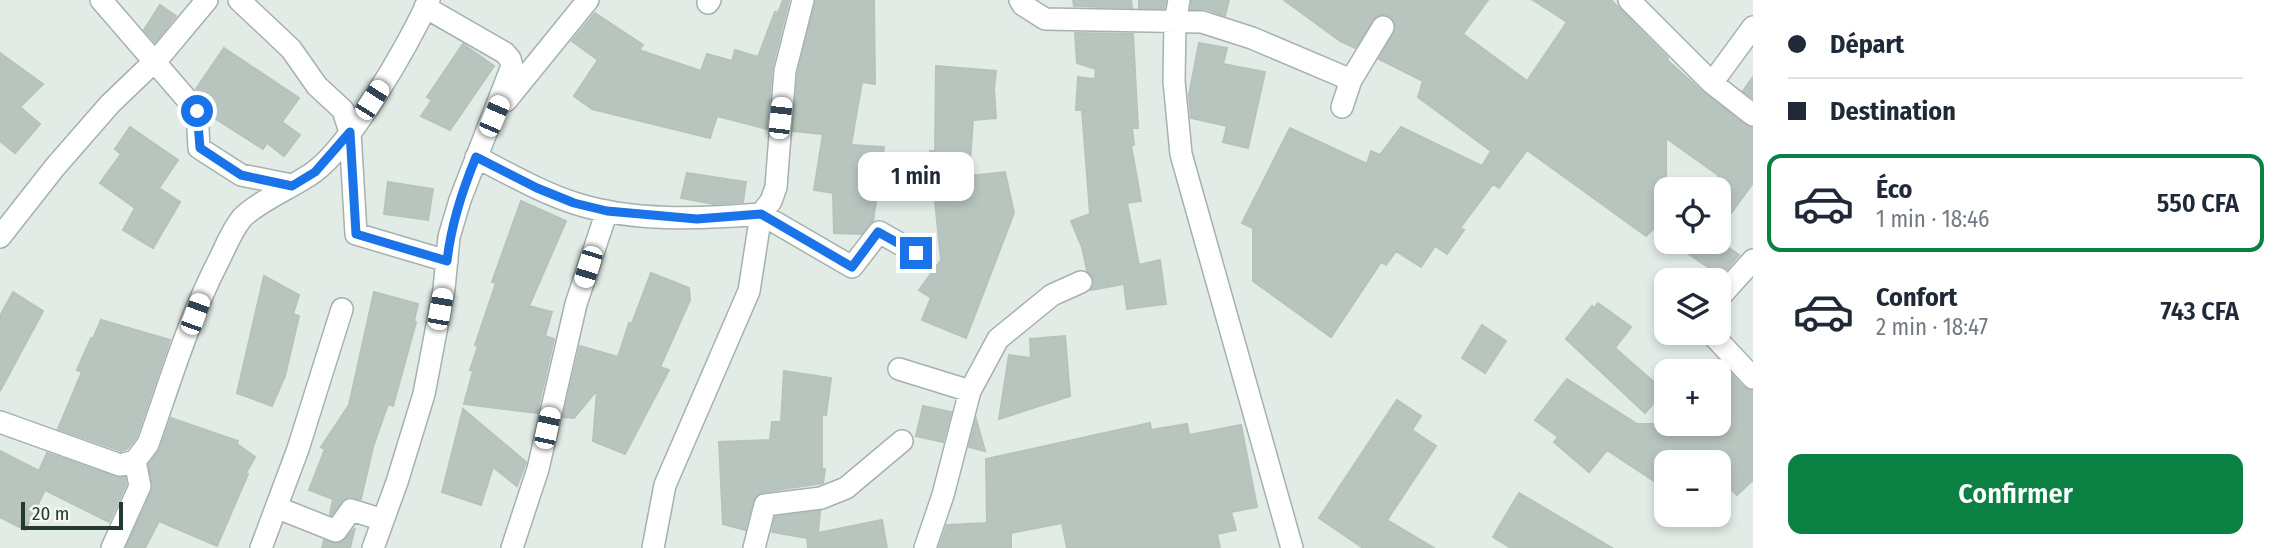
<!DOCTYPE html>
<html lang="fr">
<head>
<meta charset="utf-8">
<style>
	:root { --surface:#fff; --page:#f2f2f3; --text:#1f2937; --muted:#747a83; --line:#e0e1e3; --accent:#0b8043 }
	body { margin:0; font-family:"Fira Sans Condensed",sans-serif; background:var(--page); color:var(--text); height:100vh; display:flex; flex-direction:column; font-size:26px; white-space:nowrap }
	* { box-sizing:border-box; margin:0 }
	p { font-size:23px; color:var(--muted) }
	.icon { flex:none; width:38px; height:38px; fill:none; stroke:currentColor; stroke-width:2; stroke-linecap:round; stroke-linejoin:round }
	.map { position:relative; flex:1; overflow:hidden }
	.panel { display:flex; flex-direction:column; background:var(--surface); width:525px }
	.panel>* { flex:none }
	.hud { display:grid; align-content:center; height:154px; padding:0 35px; background:var(--surface) }
	.controls { position:absolute; left:1654px; top:177px; display:grid; gap:14px }
	.controls a { display:grid; place-items:center; width:77px; height:77px; border-radius:14px; background:var(--surface); box-shadow:0 4px 10px #0003; font-size:35px }
	.scale { position:absolute; left:21px; bottom:18px; width:102px; box-sizing:border-box; padding-left:7px; border:4px solid #243a31; border-top:0; font-size:19px; line-height:24px; white-space:nowrap; color:#243a31; -webkit-text-stroke:5px #f2f7f4; paint-order:stroke }
	.end { position:absolute; width:32px; height:32px; margin:-16px; border:9px solid #1a73e8; background:#fff; box-shadow:0 0 0 4px #fff }
	.from { border-radius:50% }
	.bubble { position:absolute; height:49px; border-radius:14px; background:var(--surface); box-shadow:0 4px 10px #0003; font-size:23px; font-weight:600; line-height:49px; text-align:center }
	.car { position:absolute; width:21px; height:42px; margin:-21px -10px; border-radius:9px; box-shadow:0 0 5px 2px #0007; background:linear-gradient(#fff 24%,#345 0 40%,#fff 0 76%,#345 0 86%,#fff 0) }
	.hud b { display:flex; align-items:center; gap:24px; height:66px; font-size:26px }
	.hud b+b { border-top:2px solid var(--line) }
	.hud i { width:18px; height:18px; background:var(--text) }
	ul { padding:0; list-style:none }
	li { display:flex; align-items:center; gap:21px; height:98px; margin:0 14px 10px; padding:0 21px; border:4px solid transparent; border-radius:14px }
	li div { flex:1 }
	li b { display:block; font-size:26px }
	li em { font-style:normal; font-weight:600 }
	li.active { border-color:var(--accent) }
	li>.icon { width:63px; height:63px; stroke-width:1.5 }
	.button { display:flex; gap:14px; margin-top:auto; padding:14px 35px }
	.button a { flex:1; height:80px; border-radius:14px; background:var(--accent); color:#fff; font-size:28px; font-weight:600; line-height:80px; text-align:center }
	main { display:flex; flex:1; min-height:0 }
	.map>svg:first-child { display:block }
</style>
</head>
<body>
<main>
<div class="map">
<svg width="1753" height="548" viewBox="0 0 1753 548">
	<rect width="100%" height="100%" fill="#e2ebe6"/>
	<path fill="#b8c5be" stroke="#b5c3bc" stroke-width="2" d="M783 0H789L772 68 767 129 717 116 710 138 592 109 574 96 598 60 572 41 595 13 643 45 639 50 701 71 707 54 732 61 735 50 758 57 775 12 778 13Z
		M816 0H874L875 84 862 82 851 145 884 147 873 221 861 234 834 233 833 193 814 190 823 134 793 131 798 73Z
		M1073 0H1131L1132 8 1074 6Z
		M1139 0H1166L1164 8H1139Z
		M1192 0H1229L1225 16 1206 9H1191Z
		M1284 0H1488L1463 34 1527 81 1567 22 1533 0H1611L1668 58 1667 60 1704 93 1745 125 1753 128V183L1718 231V175L1666 138V216L1646 236 1527 150 1499 188 1493 184 1460 228 1464 230 1447 254 1435 246 1421 267 1396 251 1386 265 1381 262 1331 337 1253 281V228L1242 223 1290 128 1367 164 1371 151 1380 155 1401 127 1482 166 1491 151 1418 97 1423 81 1379 59 1396 28 1390 16 1383 14 1376 16 1355 48 1340 41Z
		M160 5 176 16 155 42 144 30Z
		M1075 33 1133 34 1138 128H1132L1134 145H1131L1141 201 1127 203 1139 265 1160 260 1166 304 1127 309 1124 284 1091 290 1094 284 1093 277 1087 270 1082 247 1071 221 1090 214 1082 110H1076L1078 77 1095 79 1096 69 1077 63Z
		M1199 43 1227 48 1223 64 1265 72 1248 148 1223 142 1227 126 1191 118 1189 95Z
		M463 44 494 66 450 130 421 116 432 100 427 97Z
		M224 48 299 98 282 122 300 135 284 156 267 143 263 149 210 115 207 103 196 89Z
		M0 53 43 84 20 107 40 124 15 153 0 141Z
		M936 66 996 71 994 89 996 118 973 120 969 176 1005 172 1014 213 966 338 922 320 931 298 919 290 941 260 930 151H935Z
		M1753 77V98L1743 91Z
		M130 127 178 160 159 188 180 202 153 248 123 230 135 208 100 183 121 154 115 149Z
		M687 173 746 182 743 202 714 204 681 198Z
		M388 182 433 189 428 220 384 214Z
		M521 201 566 221 529 306 552 312 545 336 554 339 537 413 464 404 473 371 470 370 478 346 475 345 496 283 492 282Z
		M1671 242H1720L1739 255 1721 276Z
		M651 273 689 288 690 300 660 367 669 370 625 454 593 441 597 390 574 418 563 417 580 346 618 357 629 323H632Z
		M264 276 299 295 293 314 299 316 285 376 272 406 237 393Z
		M13 292 43 311 0 391V316Z
		M374 292 418 304 414 321 416 322 393 406 388 404 373 447 361 499 346 498 331 515 330 514 333 499 309 490 325 449 321 447 349 405Z
		M1598 303 1631 327 1615 348 1664 391 1645 413 1566 339 1592 306 1594 308Z
		M101 320 170 340 136 438 127 449 121 451 58 429 82 372 77 370 91 338 93 339Z
		M1482 325 1506 341 1485 373 1462 358Z
		M1065 336 1070 396 999 419 1009 355 1031 358 1030 339Z
		M1718 360 1743 387 1753 391V480L1737 495 1718 476V462H1666V489L1607 450 1589 472 1554 442 1558 437 1535 420 1567 379 1637 424H1718Z
		M784 371 831 378 826 415 822 414V469H825L823 483 763 492 757 495 753 501 745 530 723 524 719 442 770 440 772 422H781Z
		M1397 400 1421 416 1412 430 1436 446 1387 520 1434 548H1363L1319 518Z
		M923 406 951 412 943 442 916 436Z
		M463 409 526 462 517 486 493 467 481 505 442 492Z
		M171 418 238 441 237 444 255 457 246 473 248 474 217 546 159 521 145 548H126L152 491 149 464 160 449Z
		M976 419 985 451 969 447Z
		M1150 423 1151 430 1187 424 1189 435 1241 425 1257 507 1231 512 1236 530 1217 534 1220 548H1067L1062 523 1011 533V548H939L947 525 987 523 986 459Z
		M0 451 39 471 47 453 116 477H125L126 484 109 522 45 490 25 530 0 517Z
		M1519 493 1612 548H1511L1493 537Z
		M820 511 818 533 882 520 887 548H808L807 538 772 532 775 517Z
		M355 528 350 548H322L324 540 336 544 343 542Z"/>
	<g fill="none" stroke-linecap="round" stroke-linejoin="round">
		<defs>
			<path id="street" d="M101 0 197 111 199 148 241 175 292 185
				M239 0 291 49 317 86 343 110 350 132 356 234 447 261
				M1020 0 1023 5 1045 19 1202 22 1252 38 1351 80 1383 27
				M1179 0 1175 23 1174 81 1181 154 1292 548
				M1629 0 1712 83 1753 115
				M708 3 710 0
				M1712 83 1753 27
				M506 101 588 0
				M1342 107 1351 80
				M476 157C508 173 540 192 574 203 632 222 701 219 761 214L771 201 776 187 785 71 803 0
				M0 237 55 167 110 104 161 55 207 0
				M1718 299 1753 260
				M1710 332 1753 378
				M899 369 970 391
				M0 422 120 465 135 461 148 444C170 382 189 318 219 260 226 246 232 230 242 218 257 202 295 186 314 172 352 144 408 45 429 0
				M278 508 336 531 351 510 383 520
				M112 548 140 486 135 461
				M261 548 298 449 342 309
				M373 548 397 482 424 394 444 289 449 237 460 200 512 66 510 59 505 53 425 7
				M512 548 538 469 576 304 607 211
				M653 548 665 485 749 291 761 214 852 267 879 232 916 253
				M754 548 765 505 821 498 846 488 902 441
				M925 548 943 495 970 391 998 339 1052 295 1081 282"/>
		</defs>
		<use href="#street" stroke="#a5b2ac" stroke-width="24"/>
		<use href="#street" stroke="#fff" stroke-width="21"/>
	</g>
	<g fill="none" stroke-linecap="round" stroke-linejoin="round">
		<path stroke="#1a73e8" stroke-width="9" d="M197 111 200 148 241 175 292 186 315 172 350 132 356 234 447 261C451 225 462 191 476 157L537 188 574 203 607 211 697 219 761 214 852 267 878 232 916 253"/>
	</g>
</svg>
<div class="controls">
<a><svg class="icon" aria-label="locate" viewBox="0 0 24 24"><circle cx="12" cy="12" r="6"/><path d="M12 2v4M12 18v4M2 12h4M18 12h4"/></svg></a>
<a><svg class="icon" aria-label="layers" viewBox="0 0 24 24"><path d="M12 4l9 5-9 5-9-5zM3 14l9 5 9-5"/></svg></a>
<a>+</a>
<a>−</a>
</div>
<div class="scale">20 m</div>
<i class="end from" style="left:197px;top:111px"></i>
<i class="end" style="left:916px;top:253px"></i>
<div class="bubble" style="left:858px;top:152px;width:116px">1 min</div>
<i class="car" style="left:372px;top:100px;rotate:33deg"></i>
<i class="car" style="left:494px;top:116px;rotate:23deg"></i>
<i class="car" style="left:780px;top:118px;rotate:6deg"></i>
<i class="car" style="left:588px;top:267px;rotate:197deg"></i>
<i class="car" style="left:440px;top:309px;rotate:10deg"></i>
<i class="car" style="left:195px;top:314px;rotate:20deg"></i>
<i class="car" style="left:547px;top:428px;rotate:12deg"></i>
</div>
<section class="panel">
<div class="hud">
<b><i class="from"></i>Départ</b>
<b><i></i>Destination</b>
</div>
<ul>
<li class="active"><svg class="icon" aria-label="car" viewBox="0 0 24 24"><path d="M5 17H2v-5l4-1 3-4h7l3 4 3 1v5h-3M9 17h6M6 11h13"/><circle cx="7" cy="17" r="2"/><circle cx="17" cy="17" r="2"/></svg><div><b>Éco</b><p>1 min · 18:46</p></div><em>550 CFA</em></li>
<li><svg class="icon" aria-label="car" viewBox="0 0 24 24"><path d="M5 17H2v-5l4-1 3-4h7l3 4 3 1v5h-3M9 17h6M6 11h13"/><circle cx="7" cy="17" r="2"/><circle cx="17" cy="17" r="2"/></svg><div><b>Confort</b><p>2 min · 18:47</p></div><em>743 CFA</em></li>
</ul>
<div class="button"><a>Confirmer</a></div>
</section>
</main>
</body>
</html>
